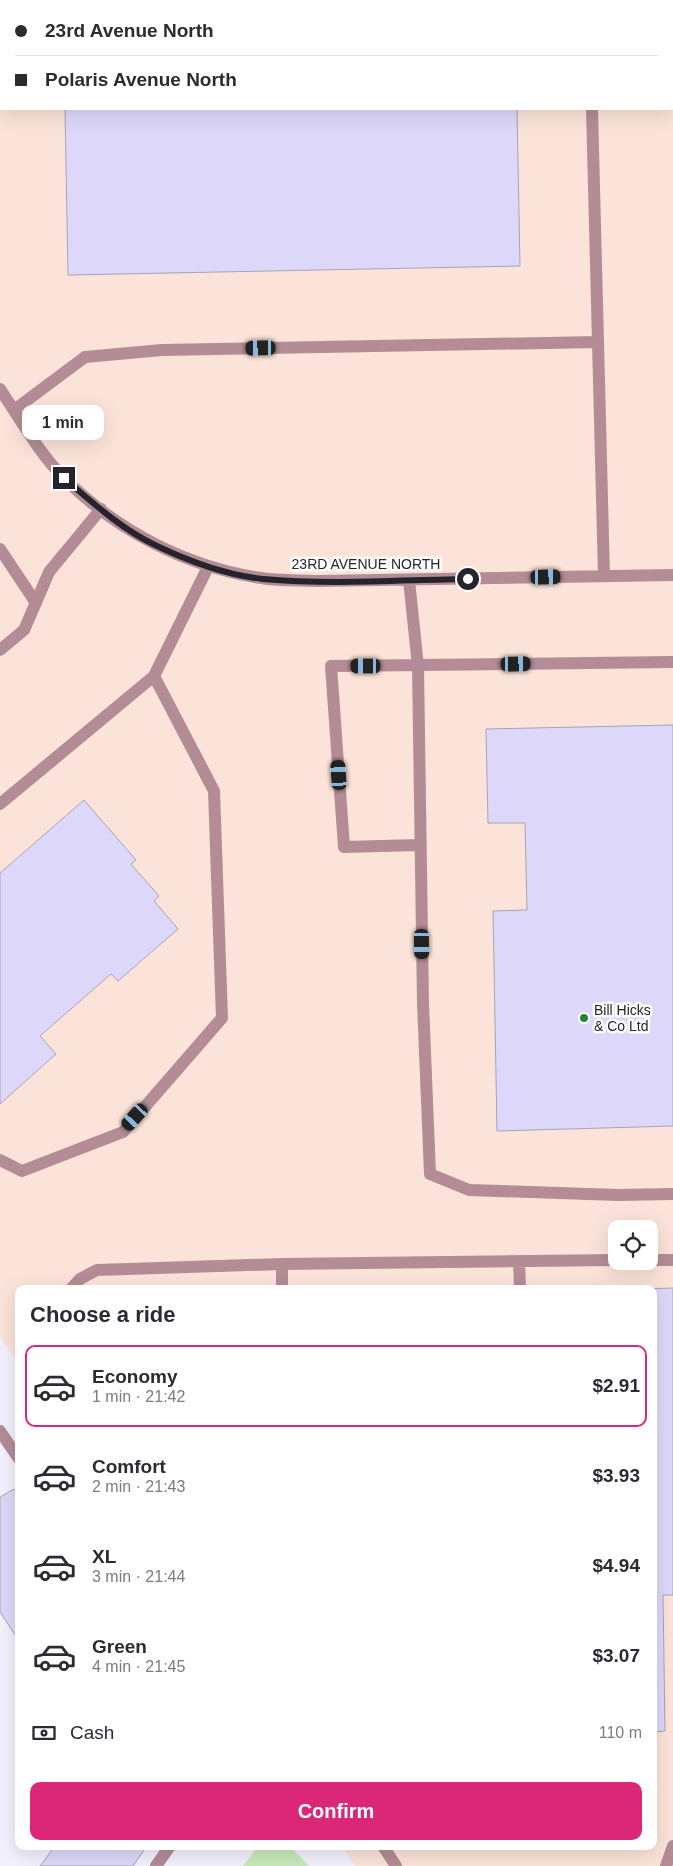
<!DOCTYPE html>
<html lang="en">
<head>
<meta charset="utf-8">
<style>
	:root { --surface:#fff; --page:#f7f7f7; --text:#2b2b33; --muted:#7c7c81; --line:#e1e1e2; --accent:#db2777 }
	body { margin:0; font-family:Arial,sans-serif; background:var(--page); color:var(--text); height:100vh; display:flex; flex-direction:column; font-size:19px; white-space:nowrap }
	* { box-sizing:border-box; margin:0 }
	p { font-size:16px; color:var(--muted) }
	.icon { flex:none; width:28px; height:28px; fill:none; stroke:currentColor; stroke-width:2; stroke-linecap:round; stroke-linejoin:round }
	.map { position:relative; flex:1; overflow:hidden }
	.drawer { position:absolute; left:15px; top:1285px; width:642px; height:565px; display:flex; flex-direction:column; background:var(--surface); border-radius:10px; box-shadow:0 5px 20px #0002 }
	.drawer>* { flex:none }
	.banner { position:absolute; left:0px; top:0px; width:674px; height:110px; box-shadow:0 5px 20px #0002; display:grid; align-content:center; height:110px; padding:0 15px; background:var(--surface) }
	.tools { position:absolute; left:608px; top:1220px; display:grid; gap:10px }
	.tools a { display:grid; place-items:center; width:50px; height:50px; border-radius:10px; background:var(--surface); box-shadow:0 5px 20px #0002; font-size:25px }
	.end { position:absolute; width:22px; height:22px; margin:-11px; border:6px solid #25242c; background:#fff; box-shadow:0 0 0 2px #fff }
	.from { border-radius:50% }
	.bubble { position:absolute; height:35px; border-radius:10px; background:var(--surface); box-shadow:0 5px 20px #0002; font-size:16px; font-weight:600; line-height:35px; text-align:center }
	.car { position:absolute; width:15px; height:30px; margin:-15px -8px; border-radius:6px; box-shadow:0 0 4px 1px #0007; background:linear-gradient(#222 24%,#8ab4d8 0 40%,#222 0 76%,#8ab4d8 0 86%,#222 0) }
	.banner b { display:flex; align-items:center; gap:18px; height:48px; font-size:19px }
	.banner b+b { border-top:1px solid var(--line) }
	.banner i { width:12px; height:12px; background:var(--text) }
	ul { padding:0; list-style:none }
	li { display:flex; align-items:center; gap:15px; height:82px; margin:0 10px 8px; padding:0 5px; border:2px solid transparent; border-radius:10px }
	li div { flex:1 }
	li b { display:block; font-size:19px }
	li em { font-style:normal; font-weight:600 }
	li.selected { border-color:var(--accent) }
	li>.icon { width:45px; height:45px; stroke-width:1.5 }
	h2 { padding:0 15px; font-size:22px; line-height:60px }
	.pay { display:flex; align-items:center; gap:12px; height:55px; padding:0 15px; font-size:19px }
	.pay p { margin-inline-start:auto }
	.primary-button { display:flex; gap:10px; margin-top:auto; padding:10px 15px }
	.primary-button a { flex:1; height:58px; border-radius:10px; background:var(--accent); color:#fff; font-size:20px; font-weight:600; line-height:58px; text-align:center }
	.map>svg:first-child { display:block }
</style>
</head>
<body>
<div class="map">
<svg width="673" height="1866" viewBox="0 0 673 1866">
	<rect width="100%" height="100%" fill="#f2f1fd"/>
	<path fill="#fbe3d9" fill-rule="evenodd" d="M0 0H673V1866H355L342 1846H654V1289H19V1365L0 1337ZM1 1H672V109H1ZM616 1229H649V1261H616Z"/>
	<path fill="#c7e9bb" d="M258 1846H290L309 1866H243Z"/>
	<path fill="#ddd8f9" stroke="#a6a3b7" d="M65 109H517L520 266 68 275Z
		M673 725V1126L497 1131 493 911 527 910 525 823H488L486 729Z
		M84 800 136 860 131 864 159 896 154 901 178 929 118 981 111 974 40 1036 56 1054 0 1104V873Z
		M673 1288V1595H663L665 1731 654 1732V1289H638Z
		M14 1489 19 1497V1641L0 1612V1497Z
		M55 1846H147L133 1866H40Z"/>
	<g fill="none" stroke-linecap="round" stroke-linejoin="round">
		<path stroke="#b38c96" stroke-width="12" d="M589 0V1
			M0 104H1
			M592 109 604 576
			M0 389C20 419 39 453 64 478 117 531 187 567 261 578 279 581 299 580 318 581L673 575
			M14 410 85 357 162 350 598 342
			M0 549 36 603
			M409 580 418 666 423 1003 430 1174 469 1190 618 1195 673 1194
			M0 650 24 630 49 572 101 509
			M0 804 154 676 208 567
			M420 845 344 847 331 666 673 662
			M0 1160 22 1171 123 1132 222 1018 214 791 154 676
			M649 1260H673
			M519 1261 520 1289
			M71 1289 80 1279 97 1270 282 1264 616 1260
			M282 1289V1264
			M0 1431 19 1459
			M383 1846 396 1866
			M156 1866 170 1846
			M666 1866 673 1846"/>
	</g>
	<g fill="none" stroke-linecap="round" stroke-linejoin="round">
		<path stroke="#25242c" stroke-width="6" d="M64 478C92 502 121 529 155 545 188 561 226 575 263 579 331 585 400 580 468 579"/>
	</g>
	<circle fill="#1f863b" stroke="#fff" stroke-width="2" cx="584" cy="1018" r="5"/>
	<g text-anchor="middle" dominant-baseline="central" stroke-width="5" stroke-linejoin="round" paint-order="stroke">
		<g font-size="14" fill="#25242c" stroke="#fff">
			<text x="366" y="564">23RD AVENUE NORTH</text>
		</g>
		<g font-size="14" fill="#25242c" stroke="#fff" text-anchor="start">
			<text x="594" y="1010">Bill Hicks<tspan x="594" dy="16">&amp; Co Ltd</tspan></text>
		</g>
	</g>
</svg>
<div class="tools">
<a><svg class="icon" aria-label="locate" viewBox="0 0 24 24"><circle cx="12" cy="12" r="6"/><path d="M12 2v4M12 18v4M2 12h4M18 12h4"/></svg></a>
</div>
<i class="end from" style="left:468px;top:579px"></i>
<i class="end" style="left:64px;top:478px"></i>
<div class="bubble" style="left:22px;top:405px;width:82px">1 min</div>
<i class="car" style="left:261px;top:348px;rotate:269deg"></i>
<i class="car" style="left:546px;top:577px;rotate:89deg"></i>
<i class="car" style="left:516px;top:664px;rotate:89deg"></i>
<i class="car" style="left:366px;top:666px;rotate:270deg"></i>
<i class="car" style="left:339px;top:775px;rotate:356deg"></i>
<i class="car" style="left:422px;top:944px;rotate:179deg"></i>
<i class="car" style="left:135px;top:1117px;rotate:222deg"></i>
<div class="banner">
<b><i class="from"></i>23rd Avenue North</b>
<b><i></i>Polaris Avenue North</b>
</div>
<section class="drawer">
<h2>Choose a ride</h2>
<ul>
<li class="selected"><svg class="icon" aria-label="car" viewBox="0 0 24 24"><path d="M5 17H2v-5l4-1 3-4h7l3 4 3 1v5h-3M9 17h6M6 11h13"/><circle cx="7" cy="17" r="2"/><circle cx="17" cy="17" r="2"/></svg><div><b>Economy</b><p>1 min · 21:42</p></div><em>$2.91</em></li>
<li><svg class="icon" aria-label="car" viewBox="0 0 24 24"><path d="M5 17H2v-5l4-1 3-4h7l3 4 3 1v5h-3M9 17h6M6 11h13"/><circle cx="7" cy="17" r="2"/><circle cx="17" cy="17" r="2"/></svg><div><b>Comfort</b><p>2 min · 21:43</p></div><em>$3.93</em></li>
<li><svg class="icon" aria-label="car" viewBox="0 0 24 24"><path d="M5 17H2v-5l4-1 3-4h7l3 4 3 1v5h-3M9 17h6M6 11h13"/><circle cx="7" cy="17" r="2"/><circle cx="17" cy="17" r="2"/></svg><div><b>XL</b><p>3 min · 21:44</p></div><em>$4.94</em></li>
<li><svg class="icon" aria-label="car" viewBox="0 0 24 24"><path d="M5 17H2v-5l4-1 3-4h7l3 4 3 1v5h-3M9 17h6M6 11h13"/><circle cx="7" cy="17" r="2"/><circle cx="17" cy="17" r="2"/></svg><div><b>Green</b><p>4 min · 21:45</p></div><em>$3.07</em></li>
</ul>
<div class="pay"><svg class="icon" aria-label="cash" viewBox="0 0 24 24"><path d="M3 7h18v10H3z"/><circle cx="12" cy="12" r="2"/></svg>Cash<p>110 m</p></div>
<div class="primary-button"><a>Confirm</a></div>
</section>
</div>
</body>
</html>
